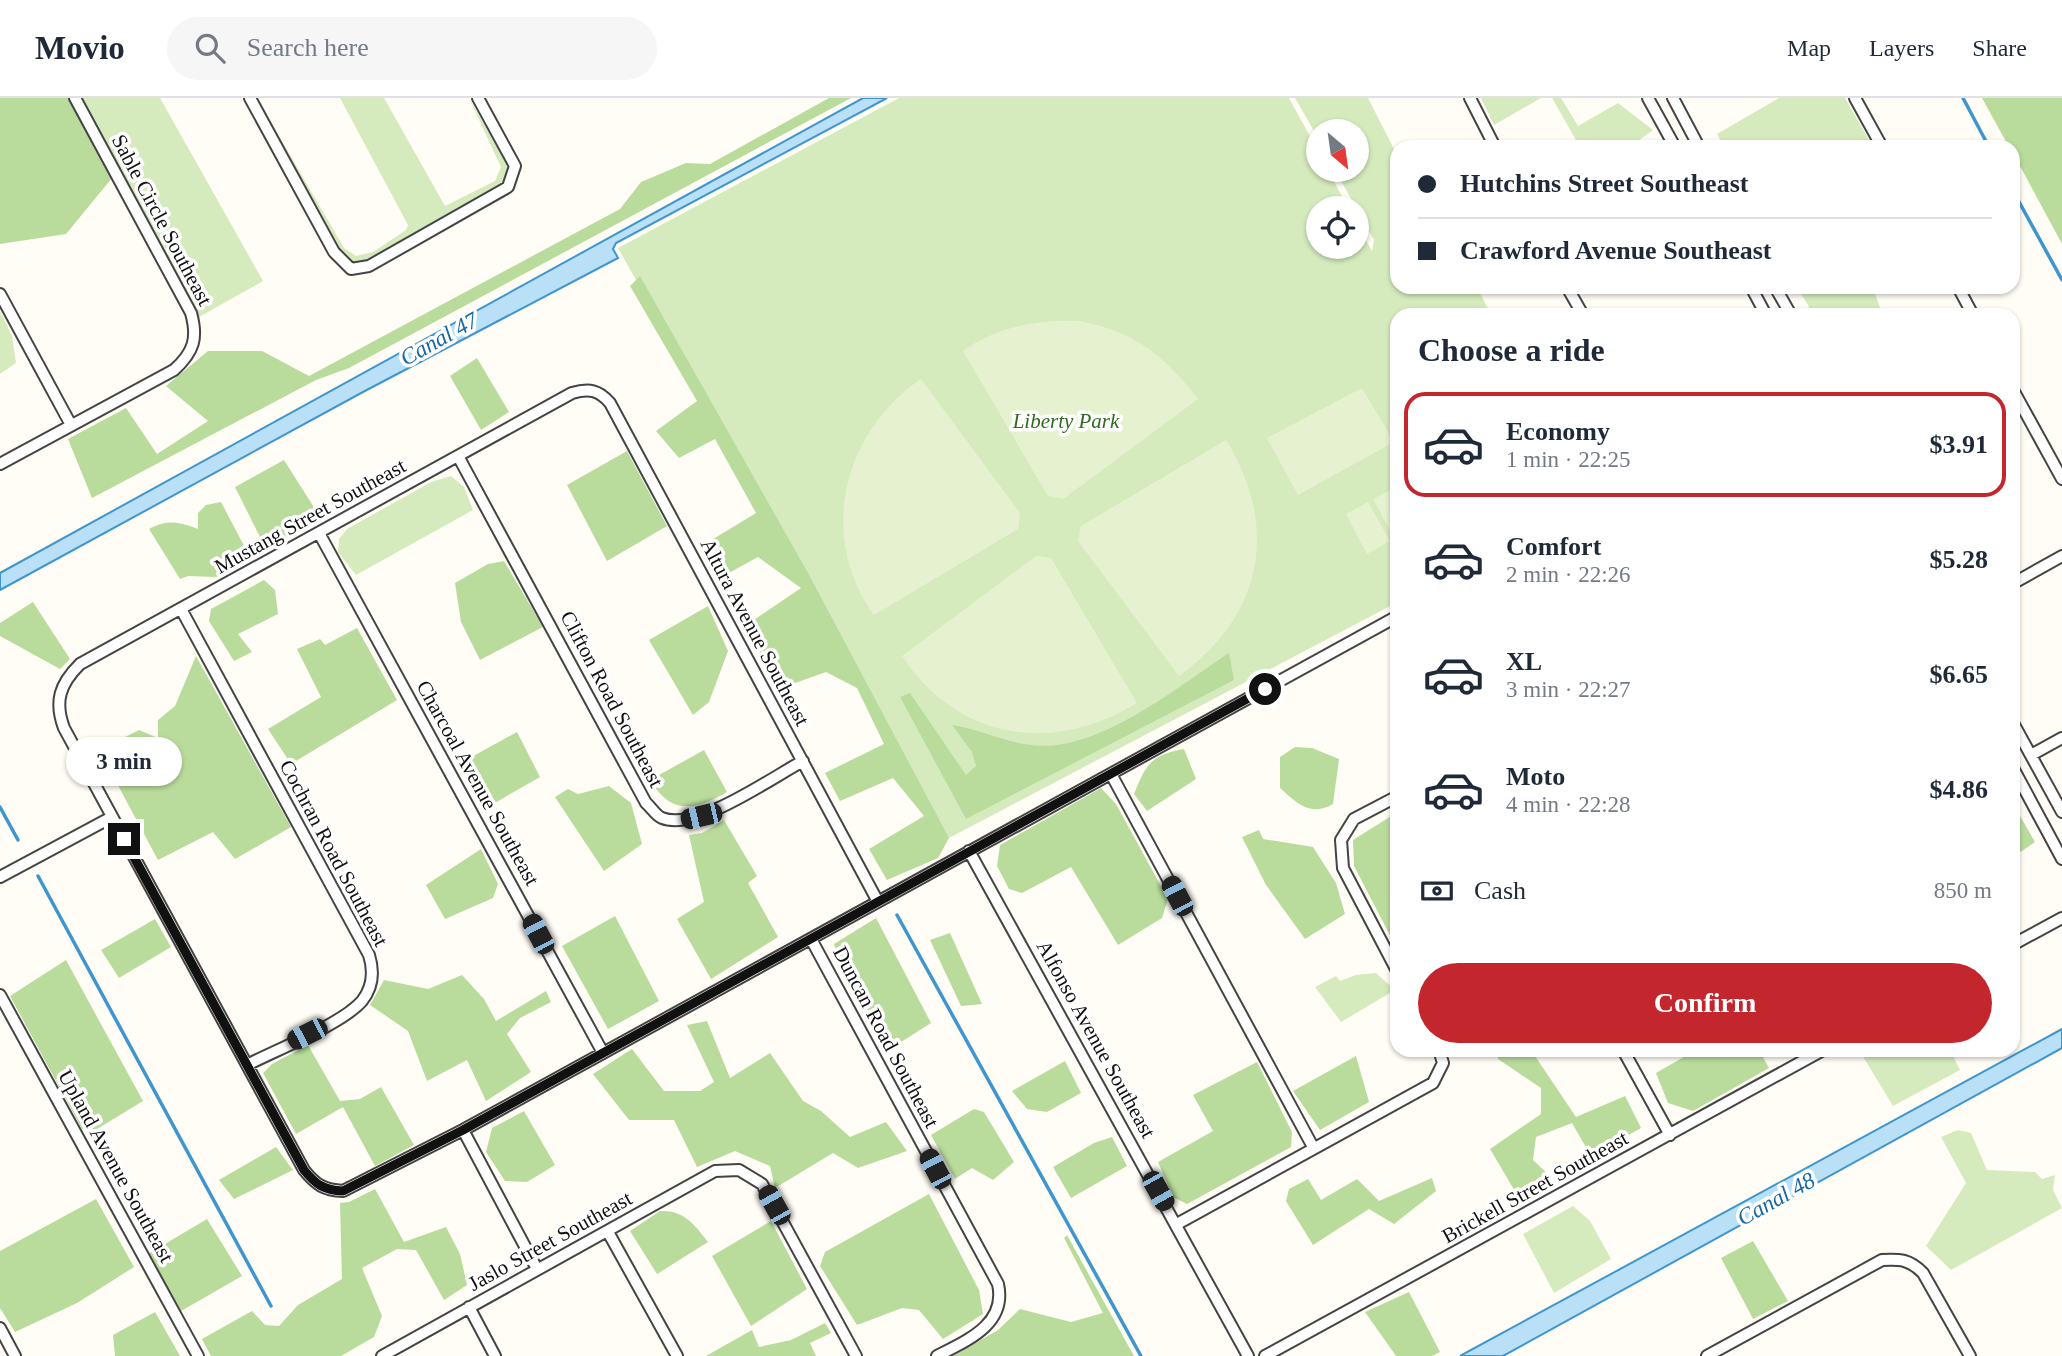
<!DOCTYPE html>
<html lang="en">
<head>
<meta charset="utf-8">
<style>
	:root { --surface:#fff; --page:#f6f6f7; --text:#1f2937; --muted:#747a83; --line:#e0e1e3; --accent:#c4262e }
	body { margin:0; font-family:Georgia,serif; background:var(--page); color:var(--text); height:100vh; display:flex; flex-direction:column; font-size:26px; white-space:nowrap }
	* { box-sizing:border-box; margin:0 }
	p { font-size:23px; color:var(--muted) }
	.icon { flex:none; width:38px; height:38px; fill:none; stroke:currentColor; stroke-width:2; stroke-linecap:round; stroke-linejoin:round }
	.map { position:relative; flex:1; overflow:hidden }
	.sheet { position:absolute; left:1390px; top:210px; width:630px; height:749px; display:flex; flex-direction:column; background:var(--surface); border-radius:21px; box-shadow:0 2px 5px #0004 }
	.sheet>* { flex:none }
	.hud { position:absolute; left:1390px; top:42px; width:630px; height:154px; border-radius:21px; box-shadow:0 2px 5px #0004; display:grid; align-content:center; height:154px; padding:0 28px; background:var(--surface) }
	.needle { width:46px; rotate:151deg }
	.controls { position:absolute; left:1306px; top:21px; display:grid; gap:14px }
	.controls a { display:grid; place-items:center; width:63px; height:63px; border-radius:50%; background:var(--surface); box-shadow:0 2px 5px #0004; font-size:35px }
	.end { position:absolute; width:32px; height:32px; margin:-16px; border:9px solid #111; background:#fff; box-shadow:0 0 0 4px #fff }
	.from { border-radius:50% }
	.bubble { position:absolute; height:49px; border-radius:24px; background:var(--surface); box-shadow:0 2px 5px #0004; font-size:23px; font-weight:600; line-height:49px; text-align:center }
	.car { position:absolute; width:21px; height:42px; margin:-21px -10px; border-radius:9px; box-shadow:0 0 5px 2px #0007; background:linear-gradient(#222 24%,#8ab4d8 0 40%,#222 0 76%,#8ab4d8 0 86%,#222 0) }
	.hud b { display:flex; align-items:center; gap:24px; height:66px; font-size:26px }
	.hud b+b { border-top:2px solid var(--line) }
	.hud i { width:18px; height:18px; background:var(--text) }
	ul { padding:0; list-style:none }
	li { display:flex; align-items:center; gap:21px; height:105px; margin:0 14px 10px; padding:0 14px; border:4px solid transparent; border-radius:21px }
	li div { flex:1 }
	li b { display:block; font-size:26px }
	li em { font-style:normal; font-weight:600 }
	li.on { border-color:var(--accent) }
	li>.icon { width:63px; height:63px; stroke-width:1.5 }
	h2 { padding:0 28px; font-size:32px; line-height:84px }
	.pay { display:flex; align-items:center; gap:18px; height:77px; padding:0 28px; font-size:26px }
	.pay p { margin-inline-start:auto }
	.primary-button { display:flex; gap:14px; margin-top:auto; padding:14px 28px }
	.primary-button a { flex:1; height:80px; border-radius:42px; background:var(--accent); color:#fff; font-size:28px; font-weight:600; line-height:80px; text-align:center }
	header { display:flex; align-items:center; gap:42px; box-sizing:border-box; height:98px; padding:0 35px; background:var(--surface); border-bottom:2px solid var(--line) }
	header strong { font-size:33px }
	nav { display:flex; gap:38px; margin-inline-start:auto; font-size:24px }
	.search { width:490px; height:63px; background:var(--page); display:flex; align-items:center; gap:18px; box-sizing:border-box; padding:0 24px; border-radius:38px; color:var(--muted); font-size:26px }
	.map>svg:first-child { display:block }
</style>
</head>
<body>
<header>
<strong>Movio</strong>
<div class="search"><svg class="icon" aria-label="search" viewBox="0 0 24 24"><circle cx="10" cy="10" r="6"/><path d="M15 15l6 6"/></svg>Search here</div>
<nav><a>Map</a><a>Layers</a><a>Share</a></nav>
</header>
<div class="map">
<svg width="2062" height="1258" viewBox="0 0 2062 1258">
	<rect width="100%" height="100%" fill="#fffdf5"/>
	<path fill="#d5ebbd" d="M82 0H160L263 183 199 219Z
		M257 0 344 150 356 158 373 154 406 132 408 127 340 0H384L445 108 495 83 501 69 469 0 508 68 503 84 366 162 353 164 338 150Z
		M899 0H1289L1318 53V72H1328L1348 110H1318V149H1356V125L1372 153 1374 142 1335 72H1356V33H1318V40L1295 0H1368L1396 55V189H1477L1491 217H1396V505L949 740 618 150Z
		M1481 0H1541L1494 27Z
		M1552 0H1561L1578 28 1618 5 1653 32 1630 49H1580Z
		M1779 0H1845L1873 49H1787L1783 44 1772 49H1724L1717 36Z
		M1809 189H1887L1875 196 1883 217H1814L1800 194Z
		M0 213 12 238 16 265 0 276Z
		M451 378 464 389 473 412 356 477 338 454 339 441 347 431 431 384Z
		M1376 875 1395 892 1341 924 1315 889 1336 878 1340 883 1356 877Z
		M1859 952H1950L1960 972 1893 1008Z
		M1958 1032 1971 1035 1987 1072 2035 1074 2042 1081 2055 1077 2053 1092 2062 1110 1951 1172 1926 1148 1966 1085 1941 1039Z
		M1573 1108 1590 1123 1611 1161 1554 1195 1523 1136Z"/>
	<path fill="#b9dc9c" d="M0 0H68L112 80 66 136 0 146Z
		M829 0H851L349 270 316 282 92 400 68 341 126 310 157 356 208 323 166 288 208 253H262L309 278 620 111 641 84 686 65 710 66Z
		M1982 0H2062V146L2013 55 2012 49H2009Z
		M640 178 808 475 949 740 938 760 887 782 869 751 924 718 893 680 840 703 825 675 884 646 857 590 826 574 784 589 742 530 801 490 758 459 718 481 700 449 756 415 715 341 679 360 656 333 697 303 630 188Z
		M477 260 509 314 481 332 450 278Z
		M627 353 667 428 607 463 567 387Z
		M284 362 322 422 266 451 235 389Z
		M221 404 250 459 217 479 188 478 180 481 149 431C168 421 179 424 198 431V415L206 407Z
		M504 463 543 529 480 562 461 524 455 485 488 466Z
		M264 482 275 492 278 516 238 536 252 554 234 563 209 523 211 511Z
		M33 504 70 561 60 571 0 538V525Z
		M708 508 728 553 709 604 693 617 649 542Z
		M357 530 397 602 291 666 268 631 321 599 297 551 320 541 325 547Z
		M1229 555 1234 582 966 721 900 599 910 595 966 677 976 668 972 654 952 627C979 631 1004 644 1031 647 1097 656 1177 589 1229 555Z
		M196 558 291 729 235 761 213 734 158 762 99 652 139 632 158 640V622L175 608Z
		M517 634 540 679 486 710 459 666Z
		M1295 649 1312 650 1339 661 1333 706C1310 719 1298 706 1280 690V659Z
		M1184 651 1196 681 1147 713 1134 696C1146 666 1151 657 1184 651Z
		M704 652 727 694C694 713 671 717 650 682Z
		M609 688 631 705 642 746 604 773 555 699 568 691 578 696Z
		M1101 690 1116 706 1168 801 1162 820 1118 847 1071 769 1022 795 1009 791 997 768 1000 747Z
		M2012 704 2035 744 2013 759H2012Z
		M1396 715V849L1354 768 1353 742Z
		M724 722 757 778 748 785 778 839 711 881 677 821 704 804 689 737 702 735Z
		M1259 732 1263 741 1313 749 1336 785 1345 816 1305 841 1266 787 1242 739Z
		M481 751 498 786 493 800 445 821 426 787Z
		M615 818 659 903 608 931 562 848Z
		M876 820 931 925 890 951 838 860 834 846Z
		M155 821 171 849 119 880 101 852Z
		M950 835 982 906 961 908 930 842Z
		M66 862 143 1003 97 1031H82L10 898Z
		M462 877 484 901 496 923 546 893 551 904 520 920 507 936 531 974 486 1003 467 962 427 983 408 933 370 907 384 882 428 891Z
		M707 923 730 980 770 955 803 1003 821 1013 850 1039 886 1024 907 1053 858 1070 833 1055 775 1090 770 1068 735 1053 697 1069 674 1022H629L593 976 632 951 664 993H700L714 984 687 927Z
		M308 947 340 1003 360 1001 381 989 414 1047 375 1068 343 1009 296 1036 263 975 272 966Z
		M1498 952H1531L1576 1019 1625 998 1641 1030 1591 1058 1572 1025 1536 1039 1533 1062 1550 1078 1516 1095 1490 1051 1541 1016V990L1498 961Z
		M1696 952H1759L1769 970 1693 1013 1668 1005 1656 975Z
		M1356 958 1369 1004 1320 1032 1293 993Z
		M1065 963 1081 995 1047 1014 1027 1011 1012 993Z
		M1257 964 1292 1034 1291 1049 1187 1106 1173 1099 1158 1064 1213 1033 1193 997Z
		M974 1011 984 1014 1014 1064 993 1082 972 1070 955 1081 931 1037Z
		M524 1013 555 1067 527 1084 505 1083 486 1054 492 1030Z
		M1112 1039 1127 1068 1071 1100 1053 1069 1094 1045Z
		M276 1049 293 1072 234 1101 219 1082Z
		M1432 1080 1436 1093 1394 1126 1369 1111 1313 1147 1286 1103 1289 1091 1308 1081 1321 1102 1357 1081 1379 1103Z
		M375 1091 404 1144 446 1129 460 1156 467 1187 444 1202 416 1152 397 1151 362 1170 382 1218 374 1239 341 1258H211L202 1241 252 1213 265 1227 279 1228 298 1207 342 1181 340 1105 349 1104Z
		M929 1096 979 1192 983 1216 943 1241 919 1212 902 1210 857 1227 820 1168 825 1154Z
		M96 1101 134 1169 77 1205 15 1234 0 1210V1153Z
		M660 1113C684 1112 694 1126 708 1144L657 1176 630 1133Z
		M207 1121 242 1178 181 1213 148 1156Z
		M771 1123 807 1191 751 1228 712 1158Z
		M1067 1137 1134 1258H953L998 1232 1020 1211 1071 1224 1103 1215 1064 1140Z
		M1753 1143 1788 1203 1753 1221 1721 1160Z
		M1409 1194 1440 1254 1432 1258H1396L1365 1214Z
		M155 1214 180 1258H115L113 1237Z
		M825 1225 831 1235 810 1245 816 1258H706L752 1232 759 1249 791 1242Z"/>
	<path fill="#e6f2cf" d="M1080 223C1135 234 1164 257 1198 301L1063 401 1048 398 963 253C996 229 1038 221 1080 223Z
		M921 281 1020 415 1018 431 874 517C817 438 843 334 921 281Z
		M1362 290 1394 344 1298 397 1267 340Z
		M1226 342C1280 430 1263 517 1179 578L1078 443 1081 428Z
		M1396 389V439L1394 440 1373 401Z
		M1368 404 1390 443 1367 456 1346 416Z
		M1036 458 1051 460 1137 605C1052 657 958 642 902 558Z"/>
	<path fill="#b9e0f7" stroke="#3f96cf" stroke-width="2" d="M863 0H887L616 145 613 151 618 160 363 294 0 492V475Z
		M2062 931V950L1503 1258H1460Z"/>
	<g fill="none" stroke-linecap="round" stroke-linejoin="round">
		<path stroke="#3f96cf" stroke-width="3.5" d="M1963 0 1989 49
			M2012 91 2062 182
			M0 709 18 742
			M38 778 271 1208
			M897 817 1141 1258"/>
		<defs>
			<path id="minor" d="M250 0 334 154 351 171 369 168 508 89 515 68 478 0
				M1470 0 1495 49
				M1648 0 1675 49
				M1673 0 1699 49
				M1855 0 1882 49
				M1567 189 1583 217
				M1751 189 1766 217
				M1775 189 1791 217
				M1958 189 1973 217
				M0 196 71 327
				M2012 290 2062 381
				M458 358 646 705C651 709 656 718 662 720 696 734 771 680 803 663
				M0 366 174 272C194 254 198 240 191 215L75 0
				M319 435 602 953
				M2012 486 2062 458
				M181 511 369 857C374 873 373 889 362 903 342 926 276 952 247 967
				M2012 623 2062 714
				M2031 657 2062 640
				M2012 668 2062 761
				M1111 676 1313 1049
				M1396 699 1354 721 1341 742 1343 770 1396 871
				M969 753 1248 1258
				M0 779 112 719
				M877 802 610 305C599 292 589 290 572 295L80 566C60 586 54 603 64 630L304 1072C316 1087 324 1092 343 1093L463 1032 1396 519
				M811 841 998 1186C1007 1226 968 1242 937 1258
				M2012 847 2062 820
				M0 897 198 1258
				M1623 952 1670 1037
				M463 1032 537 1171
				M1177 1126 1433 985 1443 965 1439 952
				M608 1134 677 1258
				M469 1209 495 1258
				M0 1230 15 1258
				M382 1258 715 1073 739 1072 762 1086 856 1258
				M1265 1258 1823 952
				M1707 1258 1882 1162C1900 1161 1909 1161 1923 1175L1970 1258"/>
		</defs>
		<use href="#minor" stroke="#444" stroke-width="14"/>
		<use href="#minor" stroke="#fff" stroke-width="10"/>
	</g>
	<g fill="none" stroke-linecap="round" stroke-linejoin="round">
		<path stroke="#111" stroke-width="9" d="M124 741 304 1072C316 1087 324 1092 343 1093L463 1032 1265 591"/>
	</g>
	<g text-anchor="middle" dominant-baseline="central" stroke-width="7" stroke-linejoin="round" paint-order="stroke">
		<g font-size="21" fill="#111" stroke="#fff">
			<text transform="translate(162 122) rotate(62)">Sable Circle Southeast</text>
			<text transform="translate(310 418) rotate(-29)">Mustang Street Southeast</text>
			<text transform="translate(755 534) rotate(62)">Altura Avenue Southeast</text>
			<text transform="translate(612 601) rotate(62)">Clifton Road Southeast</text>
			<text transform="translate(478 685) rotate(61)">Charcoal Avenue Southeast</text>
			<text transform="translate(334 755) rotate(62)">Cochran Road Southeast</text>
			<text transform="translate(886 939) rotate(62)">Duncan Road Southeast</text>
			<text transform="translate(1096 941) rotate(61)">Alfonso Avenue Southeast</text>
			<text transform="translate(116 1068) rotate(61)">Upland Avenue Southeast</text>
			<text transform="translate(1535 1089) rotate(-29)">Brickell Street Southeast</text>
			<text transform="translate(550 1143) rotate(-29)">Jaslo Street Southeast</text>
		</g>
		<g font-size="21" font-style="italic" fill="#2f6b1f" stroke="#fff">
			<text x="1066" y="323">Liberty Park</text>
		</g>
		<g font-size="23" font-style="italic" fill="#1768a6" stroke="#fff">
			<text transform="translate(439 241) rotate(-29)">Canal 47</text>
			<text transform="translate(1776 1101) rotate(-29)">Canal 48</text>
		</g>
	</g>
</svg>
<div class="controls">
<a><svg class="needle" viewBox="-14 -14 28 28"><path d="M0-13l5 13h-10z" fill="#e53935"/><path d="M0 13l5-13h-10z" fill="#747a83"/></svg></a>
<a><svg class="icon" aria-label="locate" viewBox="0 0 24 24"><circle cx="12" cy="12" r="6"/><path d="M12 2v4M12 18v4M2 12h4M18 12h4"/></svg></a>
</div>
<i class="end from" style="left:1265px;top:591px"></i>
<i class="end" style="left:124px;top:741px"></i>
<div class="bubble" style="left:66px;top:639px;width:116px">3 min</div>
<i class="car" style="left:701px;top:718px;rotate:257deg"></i>
<i class="car" style="left:1177px;top:798px;rotate:332deg"></i>
<i class="car" style="left:538px;top:836px;rotate:332deg"></i>
<i class="car" style="left:307px;top:936px;rotate:243deg"></i>
<i class="car" style="left:935px;top:1071px;rotate:332deg"></i>
<i class="car" style="left:1158px;top:1093px;rotate:151deg"></i>
<i class="car" style="left:774px;top:1107px;rotate:331deg"></i>
<div class="hud">
<b><i class="from"></i>Hutchins Street Southeast</b>
<b><i></i>Crawford Avenue Southeast</b>
</div>
<section class="sheet">
<h2>Choose a ride</h2>
<ul>
<li class="on"><svg class="icon" aria-label="car" viewBox="0 0 24 24"><path d="M5 17H2v-5l4-1 3-4h7l3 4 3 1v5h-3M9 17h6M6 11h13"/><circle cx="7" cy="17" r="2"/><circle cx="17" cy="17" r="2"/></svg><div><b>Economy</b><p>1 min · 22:25</p></div><em>$3.91</em></li>
<li><svg class="icon" aria-label="car" viewBox="0 0 24 24"><path d="M5 17H2v-5l4-1 3-4h7l3 4 3 1v5h-3M9 17h6M6 11h13"/><circle cx="7" cy="17" r="2"/><circle cx="17" cy="17" r="2"/></svg><div><b>Comfort</b><p>2 min · 22:26</p></div><em>$5.28</em></li>
<li><svg class="icon" aria-label="car" viewBox="0 0 24 24"><path d="M5 17H2v-5l4-1 3-4h7l3 4 3 1v5h-3M9 17h6M6 11h13"/><circle cx="7" cy="17" r="2"/><circle cx="17" cy="17" r="2"/></svg><div><b>XL</b><p>3 min · 22:27</p></div><em>$6.65</em></li>
<li><svg class="icon" aria-label="car" viewBox="0 0 24 24"><path d="M5 17H2v-5l4-1 3-4h7l3 4 3 1v5h-3M9 17h6M6 11h13"/><circle cx="7" cy="17" r="2"/><circle cx="17" cy="17" r="2"/></svg><div><b>Moto</b><p>4 min · 22:28</p></div><em>$4.86</em></li>
</ul>
<div class="pay"><svg class="icon" aria-label="cash" viewBox="0 0 24 24"><path d="M3 7h18v10H3z"/><circle cx="12" cy="12" r="2"/></svg>Cash<p>850 m</p></div>
<div class="primary-button"><a>Confirm</a></div>
</section>
</div>
</body>
</html>
